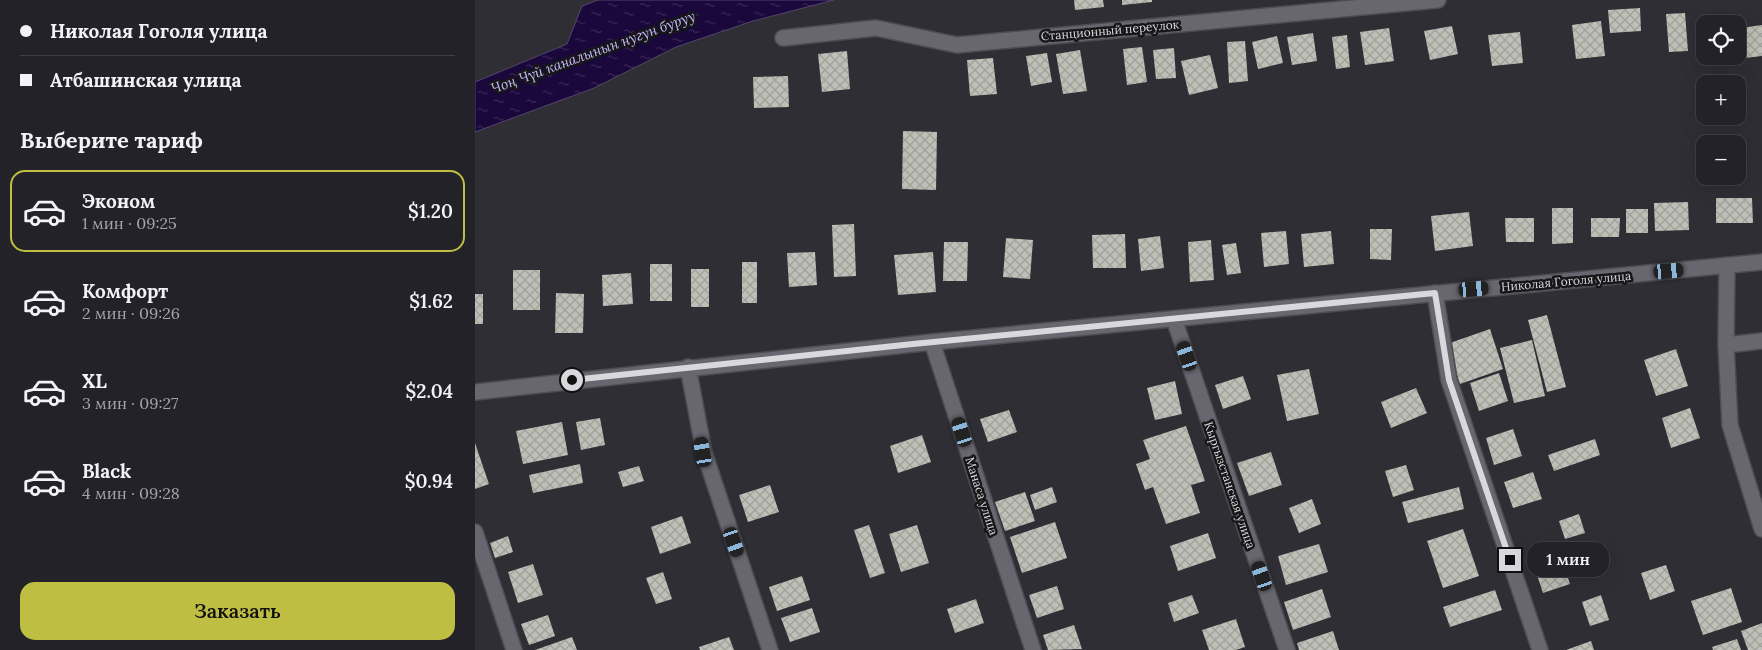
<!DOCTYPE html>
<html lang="ru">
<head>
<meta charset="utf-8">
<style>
	:root { --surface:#232228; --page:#2b2a30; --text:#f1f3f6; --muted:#a3a4a8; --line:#403f45; --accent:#bebf42 }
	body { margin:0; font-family:Lora,serif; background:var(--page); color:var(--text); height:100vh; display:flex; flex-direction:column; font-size:19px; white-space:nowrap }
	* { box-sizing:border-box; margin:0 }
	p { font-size:16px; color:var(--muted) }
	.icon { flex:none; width:28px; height:28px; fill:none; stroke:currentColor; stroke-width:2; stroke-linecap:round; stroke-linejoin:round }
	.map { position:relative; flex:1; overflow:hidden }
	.sheet { display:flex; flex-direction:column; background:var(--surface); width:475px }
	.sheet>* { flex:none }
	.guide { display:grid; align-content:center; height:110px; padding:0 20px; background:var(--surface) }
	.fabs { position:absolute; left:1221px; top:15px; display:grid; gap:10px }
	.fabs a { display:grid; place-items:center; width:50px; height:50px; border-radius:10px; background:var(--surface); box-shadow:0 5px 20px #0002,0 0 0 1px var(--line); font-size:25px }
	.end { position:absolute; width:22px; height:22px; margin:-11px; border:6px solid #d9d8dd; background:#111; box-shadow:0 0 0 2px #111 }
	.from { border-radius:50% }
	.bubble { position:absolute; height:35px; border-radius:15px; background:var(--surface); box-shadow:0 5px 20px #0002,0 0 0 1px var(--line); font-size:16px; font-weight:600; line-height:35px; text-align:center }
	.car { position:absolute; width:15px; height:30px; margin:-15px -8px; border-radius:6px; box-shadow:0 0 4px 1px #0007; background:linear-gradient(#222 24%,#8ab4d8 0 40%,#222 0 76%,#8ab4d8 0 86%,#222 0) }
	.guide b { display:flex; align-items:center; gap:18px; height:48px; font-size:19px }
	.guide b+b { border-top:1px solid var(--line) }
	.guide i { width:12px; height:12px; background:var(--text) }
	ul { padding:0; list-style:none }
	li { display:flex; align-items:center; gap:15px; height:82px; margin:0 10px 8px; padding:0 10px; border:2px solid transparent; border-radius:15px }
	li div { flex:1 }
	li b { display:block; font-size:19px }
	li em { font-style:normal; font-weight:600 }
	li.on { border-color:var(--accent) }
	li>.icon { width:45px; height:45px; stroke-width:1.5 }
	h2 { padding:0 20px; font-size:22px; line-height:60px }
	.button { display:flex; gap:10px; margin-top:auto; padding:10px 20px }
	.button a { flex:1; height:58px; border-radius:15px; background:var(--accent); color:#111; font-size:20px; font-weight:600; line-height:58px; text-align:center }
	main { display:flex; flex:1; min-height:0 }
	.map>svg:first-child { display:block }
</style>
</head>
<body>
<main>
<section class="sheet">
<div class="guide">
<b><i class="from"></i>Николая Гоголя улица</b>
<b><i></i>Атбашинская улица</b>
</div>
<h2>Выберите тариф</h2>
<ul>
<li class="on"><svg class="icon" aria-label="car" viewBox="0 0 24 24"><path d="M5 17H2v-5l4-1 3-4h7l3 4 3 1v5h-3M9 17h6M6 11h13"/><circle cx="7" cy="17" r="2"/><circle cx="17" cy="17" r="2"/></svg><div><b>Эконом</b><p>1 мин · 09:25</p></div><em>$1.20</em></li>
<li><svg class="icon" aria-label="car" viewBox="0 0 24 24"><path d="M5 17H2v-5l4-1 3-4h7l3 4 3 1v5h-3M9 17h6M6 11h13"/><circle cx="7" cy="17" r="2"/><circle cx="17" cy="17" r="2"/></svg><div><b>Комфорт</b><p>2 мин · 09:26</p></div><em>$1.62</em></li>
<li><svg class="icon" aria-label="car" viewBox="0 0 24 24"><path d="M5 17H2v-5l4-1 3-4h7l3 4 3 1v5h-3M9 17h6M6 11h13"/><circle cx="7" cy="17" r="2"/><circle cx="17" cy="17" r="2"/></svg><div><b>XL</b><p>3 мин · 09:27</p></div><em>$2.04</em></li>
<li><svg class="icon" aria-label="car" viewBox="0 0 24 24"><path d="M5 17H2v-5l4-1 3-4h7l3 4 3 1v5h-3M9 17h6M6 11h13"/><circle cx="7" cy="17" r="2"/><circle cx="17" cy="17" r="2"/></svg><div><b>Black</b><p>4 мин · 09:28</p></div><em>$0.94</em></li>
</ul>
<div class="button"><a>Заказать</a></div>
</section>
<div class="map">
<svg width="1287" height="650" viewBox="0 0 1287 650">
	<defs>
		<pattern id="water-ripples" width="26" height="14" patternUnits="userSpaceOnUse" patternTransform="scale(1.25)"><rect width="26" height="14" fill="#1a073b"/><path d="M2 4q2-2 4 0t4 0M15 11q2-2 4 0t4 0" fill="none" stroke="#3b2a57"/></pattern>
		<pattern id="building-cross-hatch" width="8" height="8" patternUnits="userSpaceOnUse" patternTransform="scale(1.25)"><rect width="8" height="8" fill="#bebfb6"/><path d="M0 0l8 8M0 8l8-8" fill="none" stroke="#9fa099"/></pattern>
	</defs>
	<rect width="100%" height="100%" fill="#2f2e35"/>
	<path fill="url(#water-ripples)" stroke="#53466c" d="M123 0H359L278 21 201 47 119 88 0 132V82L92 44 107 6Z"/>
	<path fill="url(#building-cross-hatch)" d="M599 0H628L629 7 600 10Z
		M647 0H677V2L647 5Z
		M1165 8 1166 31 1135 33 1133 10Z
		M1210 13 1213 51 1194 52 1191 14Z
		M1260 15V24H1235L1234 16Z
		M1126 21 1130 56 1101 59 1097 25Z
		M1287 25V56L1270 58 1266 28Z
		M977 26 983 54 955 60 949 31Z
		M914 28 919 61 890 65 885 32Z
		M1045 32 1048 63 1017 66 1013 35Z
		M838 33 842 61 817 65 812 37Z
		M872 35 875 67 861 69 857 37Z
		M802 36 808 63 783 69 777 42Z
		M770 41 773 81 754 83 752 42Z
		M667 47 672 82 652 85 648 49Z
		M699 48 701 78 681 79 678 50Z
		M605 50 612 91 588 94 581 54Z
		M372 51 375 89 347 92 343 54Z
		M572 53 577 82 556 86 551 56Z
		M735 55 743 88 714 95 706 61Z
		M518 58 522 94 495 96 492 60Z
		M313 76 314 107 279 108 278 77Z
		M428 131 462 132 461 190 427 189Z
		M1241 198H1277L1278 223H1241Z
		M1213 202 1214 230 1180 231 1179 203Z
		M1077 208H1098V243L1077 244Z
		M1151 209H1173V233H1151Z
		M994 212 998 246 960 251 956 216Z
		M1030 218H1059V242H1031Z
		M1116 218H1145L1144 237H1116Z
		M379 224 381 276 359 277 357 225Z
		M895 229H917L916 260 895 259Z
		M811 231 814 264 789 267 786 233Z
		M856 231 859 264 829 267 826 234Z
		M650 234 651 268H618L617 235Z
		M685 236 689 268 666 271 663 239Z
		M531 238 558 240 555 279 528 277Z
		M736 240 739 280 715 282 713 242Z
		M469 242H493L492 281H468Z
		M761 243 766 273 752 275 747 245Z
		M340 252 342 285 314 287 312 253Z
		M458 252 461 292 423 295 419 255Z
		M267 262H282V303H267Z
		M175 264H197V301H175Z
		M216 269H234V307H216Z
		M38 270H65V310H38Z
		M156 273 158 304 128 306 127 275Z
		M81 293 109 294 108 333H80Z
		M0 294H8V324H0Z
		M1072 315 1091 387 1072 392 1053 320Z
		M1015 329 1028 369 985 384 972 344Z
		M1057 340 1070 396 1039 403 1025 348Z
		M1201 349 1213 386 1181 396 1169 360Z
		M834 369 844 414 812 421 802 375Z
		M1024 373 1033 401 1004 411 995 383Z
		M768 376 776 399 748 409 740 385Z
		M700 381 707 414 680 420 672 388Z
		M941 388 952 413 916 428 906 402Z
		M1215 408 1225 438 1196 448 1187 418Z
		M534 410 542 432 513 442 505 419Z
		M125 418 130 445 106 450 101 422Z
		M87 422 93 455 48 464 41 431Z
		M711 426 730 481 716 485 725 513 691 524 678 487 670 490 661 464 675 459 668 440Z
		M1038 429 1047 456 1019 465 1011 438Z
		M447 435 456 462 423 473 415 446Z
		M1120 439 1125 455 1079 471 1073 455Z
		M0 443 14 484 0 489Z
		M796 452 807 485 774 496 762 463Z
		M105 464 108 483 58 493 54 475Z
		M931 465 939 490 918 497 910 471Z
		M164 466 169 481 148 487 143 472Z
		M1058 472 1067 499 1038 508 1029 482Z
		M295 485 304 512 273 522 264 495Z
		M577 487 582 502 560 510 555 495Z
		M984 487 989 509 933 523 927 502Z
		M550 492 560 521 530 531 520 502Z
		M837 499 846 524 824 533 814 508Z
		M1104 514 1110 533 1090 539 1084 521Z
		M207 516 216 543 185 554 176 527Z
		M580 522 592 558 547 573 535 537Z
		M394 525 410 573 395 578 379 530Z
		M442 525 454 563 426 572 414 534Z
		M988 529 1004 576 968 588 952 541Z
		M733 533 741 558 703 571 695 546Z
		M33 536 38 552 20 558 15 543Z
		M844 544 853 572 811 585 803 556Z
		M1082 545 1095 584 1068 593 1055 554Z
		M58 564 68 595 43 603 33 572Z
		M1191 565 1200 591 1175 600 1166 573Z
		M188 572 197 599 181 604 171 578Z
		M327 576 335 600 302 611 294 587Z
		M582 586 589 609 562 618 554 595Z
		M1256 588 1267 622 1228 635 1216 601Z
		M847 589 856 617 818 630 809 602Z
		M1020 590 1027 610 975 627 968 607Z
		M717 595 724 613 699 622 693 603Z
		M1126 595 1134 620 1115 626 1107 602Z
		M501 599 509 623 480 633 472 609Z
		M337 608 345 632 315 642 306 618Z
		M73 615 80 636 54 645 46 624Z
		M761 619 770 647 761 650H734L727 630Z
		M1287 623V650H1273L1266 631Z
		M599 625 607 649 573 650 568 635Z
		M858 631 864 650H824L822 643Z
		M97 637 102 650H60Z
		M254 637 259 650H225L224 647Z
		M1262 639 1266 650H1238L1237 647Z
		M1116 641 1119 650H1091Z"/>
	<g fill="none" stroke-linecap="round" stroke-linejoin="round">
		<defs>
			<path id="street" d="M308 38 401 28 482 45 963 0
				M960 293 974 380 1065 650
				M699 319 812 650
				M1287 341 1251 345 1255 425 1287 529
				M457 342 558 650
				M1251 345 1252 265
				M213 367 229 452 295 650
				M0 392 457 342 1287 262
				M0 532 39 650"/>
		</defs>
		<use href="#street" stroke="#4d4c52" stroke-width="18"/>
		<use href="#street" stroke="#68676f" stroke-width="15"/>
	</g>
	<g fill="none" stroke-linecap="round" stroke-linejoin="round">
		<path stroke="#d9d8dd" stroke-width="6" d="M97 380 438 344 960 293 974 380 1035 560"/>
	</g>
	<g text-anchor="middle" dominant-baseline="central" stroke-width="5" stroke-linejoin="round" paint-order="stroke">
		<g font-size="12" fill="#d9d8dd" stroke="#17171a">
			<text transform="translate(635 30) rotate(-5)">Станционный переулок</text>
			<text transform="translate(1091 281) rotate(-5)">Николая Гоголя улица</text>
			<text transform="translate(755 485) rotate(71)">Кыргызстанская улица</text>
			<text transform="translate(507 496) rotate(72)">Манаса улица</text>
		</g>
		<g font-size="14" font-style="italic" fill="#c7b9ff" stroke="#17171a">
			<text transform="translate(118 52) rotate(-20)">Чоң Чүй каналынын нугун буруу</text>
		</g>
	</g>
</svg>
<div class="fabs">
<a><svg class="icon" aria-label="locate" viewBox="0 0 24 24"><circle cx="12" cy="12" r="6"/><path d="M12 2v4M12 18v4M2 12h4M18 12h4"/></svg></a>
<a>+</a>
<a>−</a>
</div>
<i class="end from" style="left:97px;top:380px"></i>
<i class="end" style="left:1035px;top:560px"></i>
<div class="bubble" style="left:1052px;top:542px;width:82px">1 мин</div>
<i class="car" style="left:1194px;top:271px;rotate:85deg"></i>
<i class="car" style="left:999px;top:289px;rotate:85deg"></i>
<i class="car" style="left:712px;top:356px;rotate:341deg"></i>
<i class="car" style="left:487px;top:432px;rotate:342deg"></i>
<i class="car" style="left:228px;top:452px;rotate:350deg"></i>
<i class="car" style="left:259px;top:542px;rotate:161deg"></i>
<i class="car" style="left:787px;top:576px;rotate:341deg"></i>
</div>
</main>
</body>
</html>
